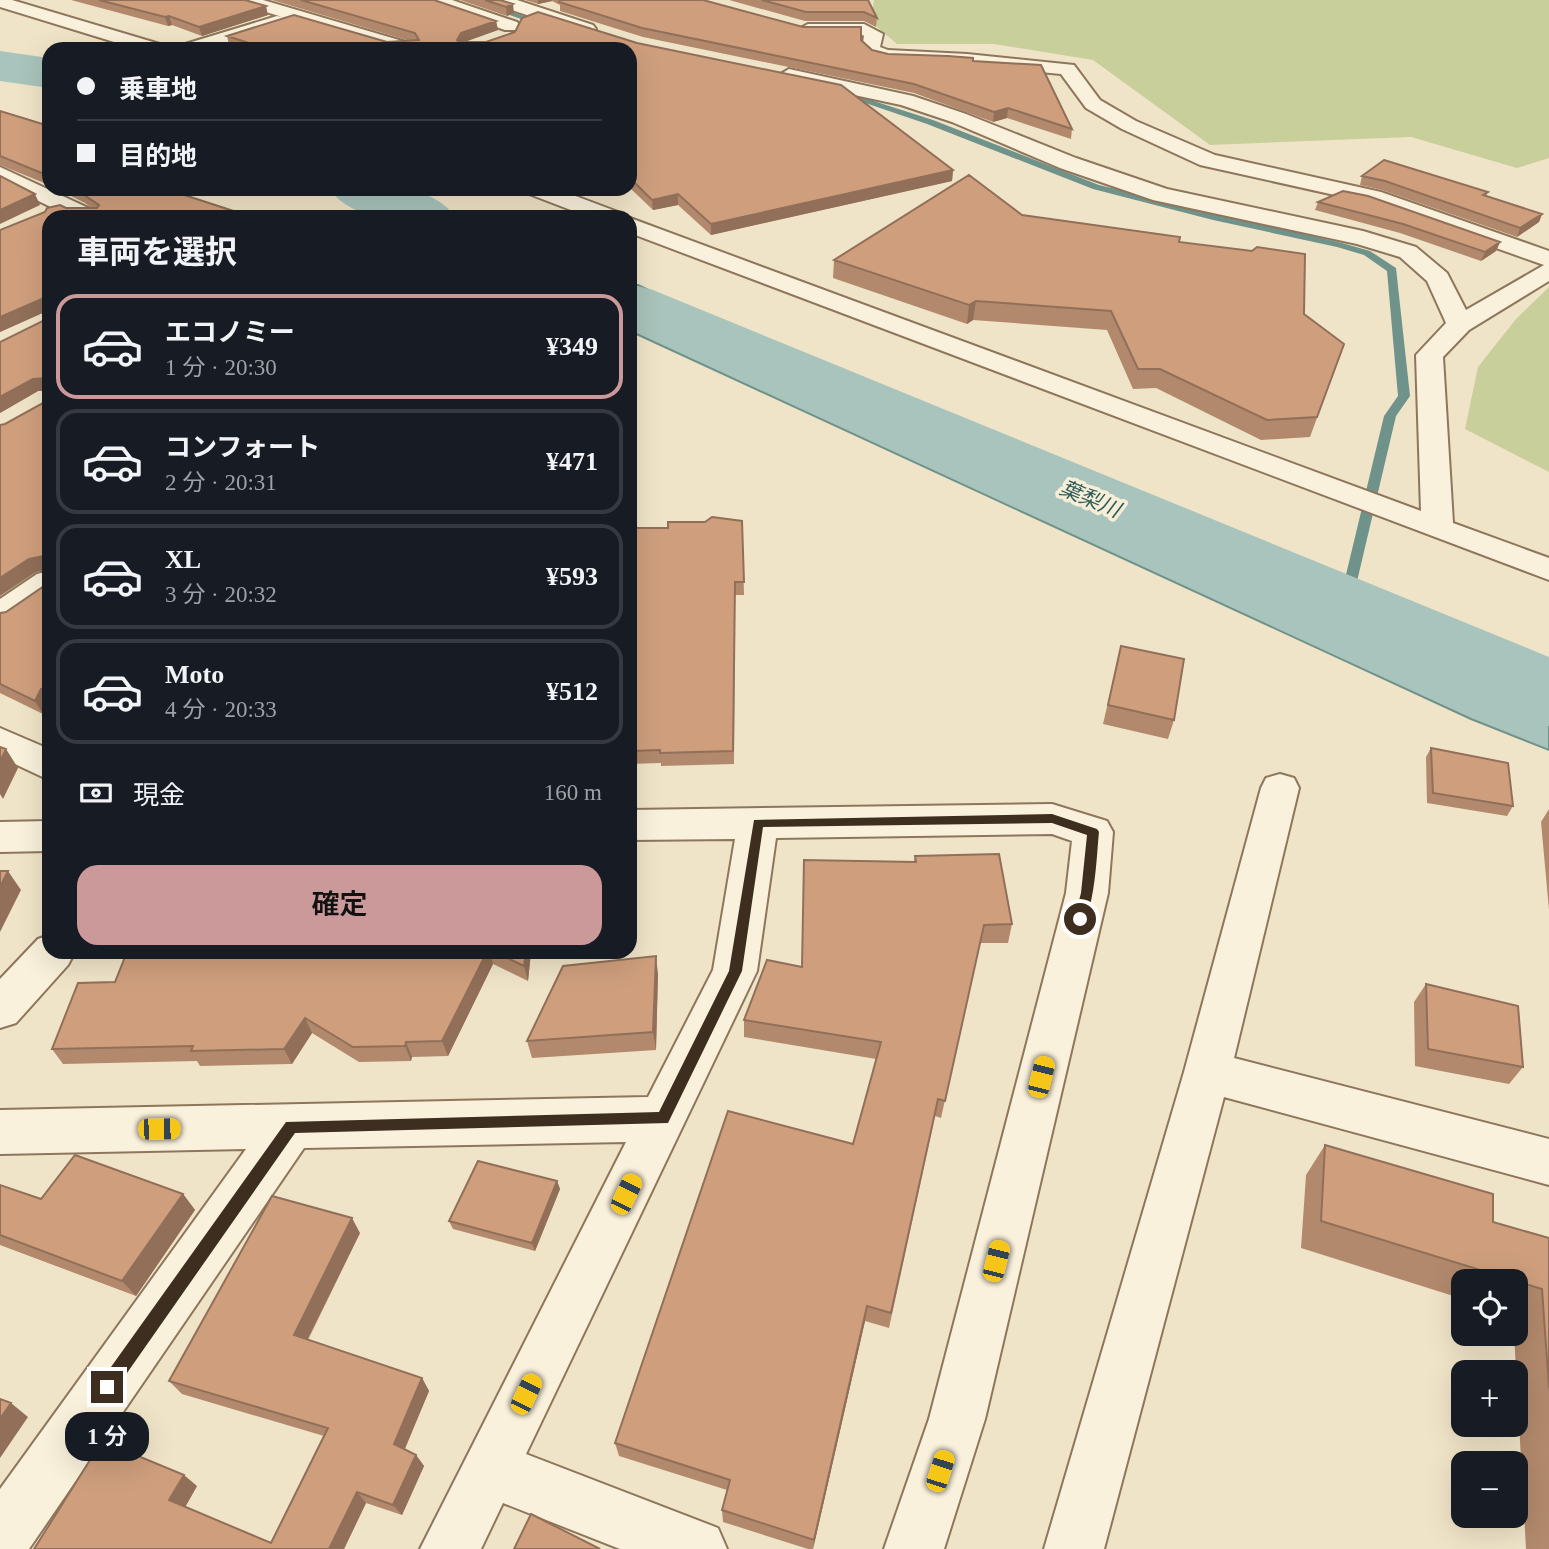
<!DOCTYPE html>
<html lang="ja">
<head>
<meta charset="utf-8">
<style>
	:root { --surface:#171b24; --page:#242831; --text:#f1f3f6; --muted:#9ea1a6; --line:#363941; --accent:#cc999b }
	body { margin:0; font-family:"Times New Roman","Noto Sans JP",serif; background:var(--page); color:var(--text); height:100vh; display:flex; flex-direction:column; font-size:26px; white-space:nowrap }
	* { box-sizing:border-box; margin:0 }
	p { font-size:23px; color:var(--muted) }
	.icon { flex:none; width:38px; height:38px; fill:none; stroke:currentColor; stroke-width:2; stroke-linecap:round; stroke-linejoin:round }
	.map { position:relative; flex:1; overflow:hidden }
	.sheet { position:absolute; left:42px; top:210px; width:595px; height:749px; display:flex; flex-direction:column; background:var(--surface); border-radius:21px; box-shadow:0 7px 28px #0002 }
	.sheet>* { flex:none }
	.hud { position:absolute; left:42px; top:42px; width:595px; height:154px; border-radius:21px; box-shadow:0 7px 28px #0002; display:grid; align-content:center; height:154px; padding:0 35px; background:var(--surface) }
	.tools { position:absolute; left:1451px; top:1269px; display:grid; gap:14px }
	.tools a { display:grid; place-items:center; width:77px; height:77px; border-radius:14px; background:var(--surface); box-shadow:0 7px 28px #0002; font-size:35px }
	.end { position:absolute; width:32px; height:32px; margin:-16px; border:9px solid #3d2e20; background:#fff; box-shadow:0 0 0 4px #fff }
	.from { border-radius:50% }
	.bubble { position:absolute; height:49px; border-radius:21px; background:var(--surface); box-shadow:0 7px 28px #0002; font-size:23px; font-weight:600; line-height:49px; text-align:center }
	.car { position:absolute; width:21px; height:42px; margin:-21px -10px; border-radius:9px; box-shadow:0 0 5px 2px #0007; background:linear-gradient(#f5c518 24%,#345 0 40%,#f5c518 0 76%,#345 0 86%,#f5c518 0) }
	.hud b { display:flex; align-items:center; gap:24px; height:66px; font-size:26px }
	.hud b+b { border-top:2px solid var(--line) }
	.hud i { width:18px; height:18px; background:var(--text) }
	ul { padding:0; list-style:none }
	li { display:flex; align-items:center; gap:21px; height:105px; margin:0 14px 10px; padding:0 21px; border:4px solid var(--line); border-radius:21px }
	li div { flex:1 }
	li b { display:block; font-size:26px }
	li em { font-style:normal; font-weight:600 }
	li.current { border-color:var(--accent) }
	li>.icon { width:63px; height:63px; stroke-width:1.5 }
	h2 { padding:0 35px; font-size:32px; line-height:84px }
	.pay { display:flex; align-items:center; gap:18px; height:77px; padding:0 35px; font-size:26px }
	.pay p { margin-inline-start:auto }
	.button { display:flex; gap:14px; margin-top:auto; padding:14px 35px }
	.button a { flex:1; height:80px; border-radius:21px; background:var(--accent); color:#111; font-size:28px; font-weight:600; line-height:80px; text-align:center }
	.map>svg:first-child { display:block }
</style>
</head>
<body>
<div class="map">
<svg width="1549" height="1549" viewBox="0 0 1549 1549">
	<rect width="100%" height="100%" fill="#f0e4c8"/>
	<path fill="#c9cf9b" d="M874 0H1549V158L1517 168 1411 137 1210 145 1093 60 994 44H897L871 22Z
		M1549 287V472L1465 429 1478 367 1516 319Z"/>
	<path fill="#a9c4bc" stroke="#6f938a" stroke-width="2" d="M638 285 1011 466 1294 587 1549 685V750L1471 719 630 331V286Z"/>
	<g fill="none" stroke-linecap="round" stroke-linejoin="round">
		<path fill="#6f938a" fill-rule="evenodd" d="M467 0H477L545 23 538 25Z
			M833 88 933 120 1099 185 1342 243 1370 251 1396 268 1410 396 1396 416 1350 611H1340L1338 608 1384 416 1398 396 1387 271 1364 255 1337 247 1213 220 1093 189 927 124 833 92Z"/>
		<path fill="#a9c4bc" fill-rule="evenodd" d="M0 51 49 58V88L0 81Z
			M330 189C371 189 429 179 455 217 414 217 356 227 330 189Z
			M630 284 653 290 1549 657V726L1516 717 630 328Z"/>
		<defs>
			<path id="minor" d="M0 0H12L163 45 165 49H137L0 7Z
				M236 0H263L416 45 418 49H390L239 4Z
				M426 0H452L517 22 520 26 517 30H505L429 4Z
				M491 0H517L593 25 596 29 587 34 581 33 494 4Z
				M277 16 283 17 286 21 283 25 208 49H180L182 45Z
				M808 24H864L883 34 880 47 888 50 967 54 1074 65 1100 100 1136 121 1215 155 1381 192 1549 251V281L1469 330 1443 357 1453 523 1549 558V580L630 233V218L1421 511 1416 355 1446 323 1427 281 1400 257 1357 244 1153 200 1060 168 952 122 901 105 789 81 779 75 789 69 913 96 966 114 1076 158 1167 189 1363 231 1416 247 1447 273 1466 310 1544 265 1366 202 1200 165 1122 129 1086 108 1061 74 947 63 888 61 872 57 862 48 864 36 861 34 802 33 799 29Z
				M0 167 97 212 101 217H71L0 182Z
				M526 189H557L618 212 622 217H589L529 194Z
				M49 571V597L12 623 0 626V599L37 574Z
				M0 728 49 749V780L0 757Z
				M1280 774 1294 778 1299 788 1234 1058 1549 1139V1185L1224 1097 1104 1549H1044L1184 1072 1261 788 1266 778Z
				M1052 804 1107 821 1113 832 1108 893 985 1419 944 1549H884L929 1419 1066 893 1072 841 1052 834 776 838 757 971 526 1454 718 1528 727 1549H620L503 1503 481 1549H420L626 1142 304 1148 29 1549H0V1489L246 1149 0 1154V1110L648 1097 713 970 735 839 630 840V810Z
				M49 821V851L0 852V822Z
				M49 935V952H75L68 965 16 1023 0 1028V979L38 939Z"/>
		</defs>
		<use href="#minor" stroke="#8d765c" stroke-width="4"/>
		<use href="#minor" fill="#faf1dc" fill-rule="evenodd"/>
	</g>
	<path fill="#b2896c" d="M71 0H245L268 15 202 36 172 25 168 26Z
		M272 0H434L496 21 498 30 463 42H486L515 32 522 18 538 12 637 43 841 85 953 170 952 181 711 235 678 205 653 210 630 188V49H242L229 45 227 36 294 15 387 42 410 41Z
		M460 0H500L514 13 507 16Z
		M525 0H703L803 27 861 40 872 50 888 54 973 61 1072 129 1071 139 1007 118 993 122 914 93 643 37 560 11V5L552 1 538 4Z
		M729 0H868L877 18 876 27 864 21H805Z
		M0 111 49 126V185L0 165Z
		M1362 176 1488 192 1486 196 1542 214 1539 222 1517 237 1382 190 1360 185Z
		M57 189H168L252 217H49V703L43 714 0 693V613L6 612 44 586V570L36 572 5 424 45 402V391H38L0 413V342L45 320V312L0 332V230L66 208H92L85 203Z
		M1318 202 1500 242 1496 251 1481 261 1400 233 1315 210Z
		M1022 215 1179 242 1304 314 1344 344 1310 437 1261 440 1156 388 1133 389 1107 330 973 320 967 324 833 278 834 260Z
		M742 521 744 595H735L734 764 661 766V763L630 764V528H668Z
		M1121 646 1174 720 1168 739 1103 724Z
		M1431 748 1513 806 1507 816 1427 803 1426 757Z
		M1549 809V910L1541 822Z
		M915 856 1012 924 1008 943H980L941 1118 935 1116 889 1328 865 1321 813 1549H808L723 1522 722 1510 727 1490 619 1456 615 1443 853 1144 876 1059 744 1037V1020L914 862Z
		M127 952H531L528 981 493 964 448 1056 412 1057 411 1061 359 1062 312 1033 292 1064 200 1066 197 1061 63 1064 52 1049 115 982Z
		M658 974 656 1050 532 1058 527 1041Z
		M1426 984 1523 1067 1509 1084 1415 1066 1414 1002Z
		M1325 1145 1493 1222 1549 1238V1549H1526L1514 1334H1516V1281H1463V1299L1301 1248 1306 1175Z
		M557 1181 560 1189 535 1251 453 1229 449 1221Z
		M0 1185 41 1199 183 1194 195 1210 136 1296 0 1245Z
		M360 1233 308 1340 422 1378 429 1391 405 1449 416 1455 424 1466 402 1515 366 1503 344 1549H34L197 1486 185 1507 271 1543 324 1436 182 1394 169 1381Z"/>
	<path fill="#916f58" d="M538 0H552V1L538 4Z
		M513 4 514 13 507 16 506 7Z
		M266 6 268 15 202 36 199 27Z
		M169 16 172 25 168 26 165 17Z
		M496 21 498 30 462 43 458 49 457 40 461 33Z
		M1008 108 1007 118 993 122 994 112Z
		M953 170 952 181 711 235V224Z
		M35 194 40 205 0 224V210Z
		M678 194V205L653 210 652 200Z
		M1542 214 1539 222 1517 237 1520 228Z
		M1500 242 1496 251 1481 261 1485 252Z
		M44 298 49 310 0 332V317Z
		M976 301 973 320 967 324 969 305Z
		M45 378 49 390 38 391 0 413V397L33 379Z
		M44 556 49 569 36 572 0 596V578L29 559Z
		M41 689 48 702 43 714 35 701Z
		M6 749 18 768 3 799 0 794V762Z
		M8 871 21 890 0 932V887Z
		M487 952H490L493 964 448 1056 442 1041Z
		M526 952H531L528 981 524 966Z
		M656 956 658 974 656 1050 653 1032Z
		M305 1018 312 1033 292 1064 284 1049Z
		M406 1042 412 1057 411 1061 405 1046Z
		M557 1181 560 1189 535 1251 532 1243Z
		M183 1194 195 1210 136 1296 122 1281Z
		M352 1218 360 1233 303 1348 294 1335Z
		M867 1306 865 1321 813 1549 814 1540Z
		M422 1378 429 1391 402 1455 394 1444Z
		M11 1403 28 1417 0 1458V1419Z
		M416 1455 424 1466 402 1515 393 1505Z
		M184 1475 197 1486 183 1511 169 1500Z
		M357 1492 366 1503 344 1549H329Z"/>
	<path fill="#cf9f7d" stroke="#916f58" stroke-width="2" d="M99 0H245L266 6 199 27 169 16 165 17Z
		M301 0H434L496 21 461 33 457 40 459 42H486L515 32 522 18 538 12 637 43 841 85 953 170 711 224 678 194 652 200 630 178V49H268L227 36 294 15 387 42 419 40 415 33Z
		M485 0H500L513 4 506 7Z
		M560 0H703L803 27H861V40L872 50 888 54 948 56 973 58V61L1041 65 1072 129 1008 108 994 112 914 84 642 28 559 2Z
		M762 0H868L877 18 864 12H806Z
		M0 111 49 126V176L0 156Z
		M1384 160 1488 192 1483 195 1542 214 1520 228 1385 181 1362 176Z
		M969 175 1022 215 1180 237 1179 242 1252 251 1257 247 1305 254 1304 314 1344 344 1317 417 1267 420 1160 369H1138L1111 311 976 301 969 305 834 260Z
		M0 176 35 194 0 210Z
		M75 189H166L252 217H49V694L41 689 35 701 0 684V613L6 612 44 586V556L29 559 0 578V425L5 424 45 402V378L33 379 0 397V342L45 320 44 298 0 317V230L45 212 47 208 60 205 66 208H97L99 205Z
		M1343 191 1368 196 1500 242 1485 252 1403 224 1318 202Z
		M712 517 742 521 744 582H735L733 751 660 753V750L630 751V528H668V522H705Z
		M1121 646 1184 659 1174 720 1108 705Z
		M0 747 6 749 0 762Z
		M1431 748 1508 763 1513 806 1433 793Z
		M999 854 1012 924 984 925 945 1101 938 1099 891 1313 867 1306 814 1540 722 1510 730 1480 615 1443 728 1111 853 1144 881 1042 744 1020 767 960 802 967 804 860 916 862 915 856Z
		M0 871H8L0 887Z
		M127 952H487L442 1041 406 1042 405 1046 353 1047 305 1018 284 1049 191 1051 193 1046 52 1049 78 983 115 982Z
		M495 952H526L524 966Z
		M656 956 653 1032 527 1041 563 966Z
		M1426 984 1518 1006 1523 1067 1428 1049Z
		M1325 1145 1493 1194V1222L1549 1238V1388L1542 1289 1321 1221Z
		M75 1155 183 1194 122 1281 0 1235V1185L41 1199Z
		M478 1161 557 1181 532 1243 449 1221Z
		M272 1196 352 1218 294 1335 422 1378 394 1444 416 1455 393 1505 357 1492 329 1549H34L102 1441 184 1475 169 1500 271 1543 328 1428 169 1381Z
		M0 1399 11 1403 0 1419Z
		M531 1514 600 1549H514Z"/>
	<path fill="#3d2e20" d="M1052 814 1097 829 1099 832C1097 850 1095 917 1080 924L1074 919 1081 893 1087 835 1052 823 763 827 742 971 668 1123 295 1133 113 1393 107 1395 101 1393 99 1387 101 1381 286 1122 659 1112 729 971 754 820Z"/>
	<g text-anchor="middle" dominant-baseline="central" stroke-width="7" stroke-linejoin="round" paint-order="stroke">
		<g font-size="21" font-style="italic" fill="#2f5d5a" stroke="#f7eed8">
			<text transform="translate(1090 499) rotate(23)">葉梨川</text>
		</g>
	</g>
</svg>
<div class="tools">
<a><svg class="icon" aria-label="locate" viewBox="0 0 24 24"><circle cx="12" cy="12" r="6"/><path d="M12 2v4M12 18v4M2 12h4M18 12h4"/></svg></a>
<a>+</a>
<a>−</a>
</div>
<i class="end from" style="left:1080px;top:919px"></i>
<i class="end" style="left:107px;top:1387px"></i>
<div class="bubble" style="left:65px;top:1412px;width:84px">1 分</div>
<i class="car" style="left:1041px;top:1077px;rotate:14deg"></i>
<i class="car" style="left:159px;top:1129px;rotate:89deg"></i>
<i class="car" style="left:626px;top:1194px;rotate:26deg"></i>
<i class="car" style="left:996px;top:1261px;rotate:14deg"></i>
<i class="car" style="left:526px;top:1394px;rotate:26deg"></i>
<i class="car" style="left:940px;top:1471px;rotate:18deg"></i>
<div class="hud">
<b><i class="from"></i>乗車地</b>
<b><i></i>目的地</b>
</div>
<section class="sheet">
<h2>車両を選択</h2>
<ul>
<li class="current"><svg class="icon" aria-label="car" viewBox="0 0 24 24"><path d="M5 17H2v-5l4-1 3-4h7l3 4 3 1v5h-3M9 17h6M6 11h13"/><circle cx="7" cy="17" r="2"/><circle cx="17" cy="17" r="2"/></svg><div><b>エコノミー</b><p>1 分 · 20:30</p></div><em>¥349</em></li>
<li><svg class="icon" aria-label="car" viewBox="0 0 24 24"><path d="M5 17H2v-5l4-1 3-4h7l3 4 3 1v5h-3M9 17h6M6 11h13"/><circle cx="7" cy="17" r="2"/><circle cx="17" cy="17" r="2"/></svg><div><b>コンフォート</b><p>2 分 · 20:31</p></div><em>¥471</em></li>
<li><svg class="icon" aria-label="car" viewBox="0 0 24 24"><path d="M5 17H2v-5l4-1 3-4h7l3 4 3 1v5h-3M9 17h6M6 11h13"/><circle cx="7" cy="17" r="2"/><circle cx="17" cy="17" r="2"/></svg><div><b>XL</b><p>3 分 · 20:32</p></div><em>¥593</em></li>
<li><svg class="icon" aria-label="car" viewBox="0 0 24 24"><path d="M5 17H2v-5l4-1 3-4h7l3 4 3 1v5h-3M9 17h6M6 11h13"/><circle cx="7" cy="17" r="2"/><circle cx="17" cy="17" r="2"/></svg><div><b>Moto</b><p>4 分 · 20:33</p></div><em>¥512</em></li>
</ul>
<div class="pay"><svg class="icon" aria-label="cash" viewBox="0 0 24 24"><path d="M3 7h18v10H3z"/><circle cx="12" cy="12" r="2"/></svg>現金<p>160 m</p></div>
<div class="button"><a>確定</a></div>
</section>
</div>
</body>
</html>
